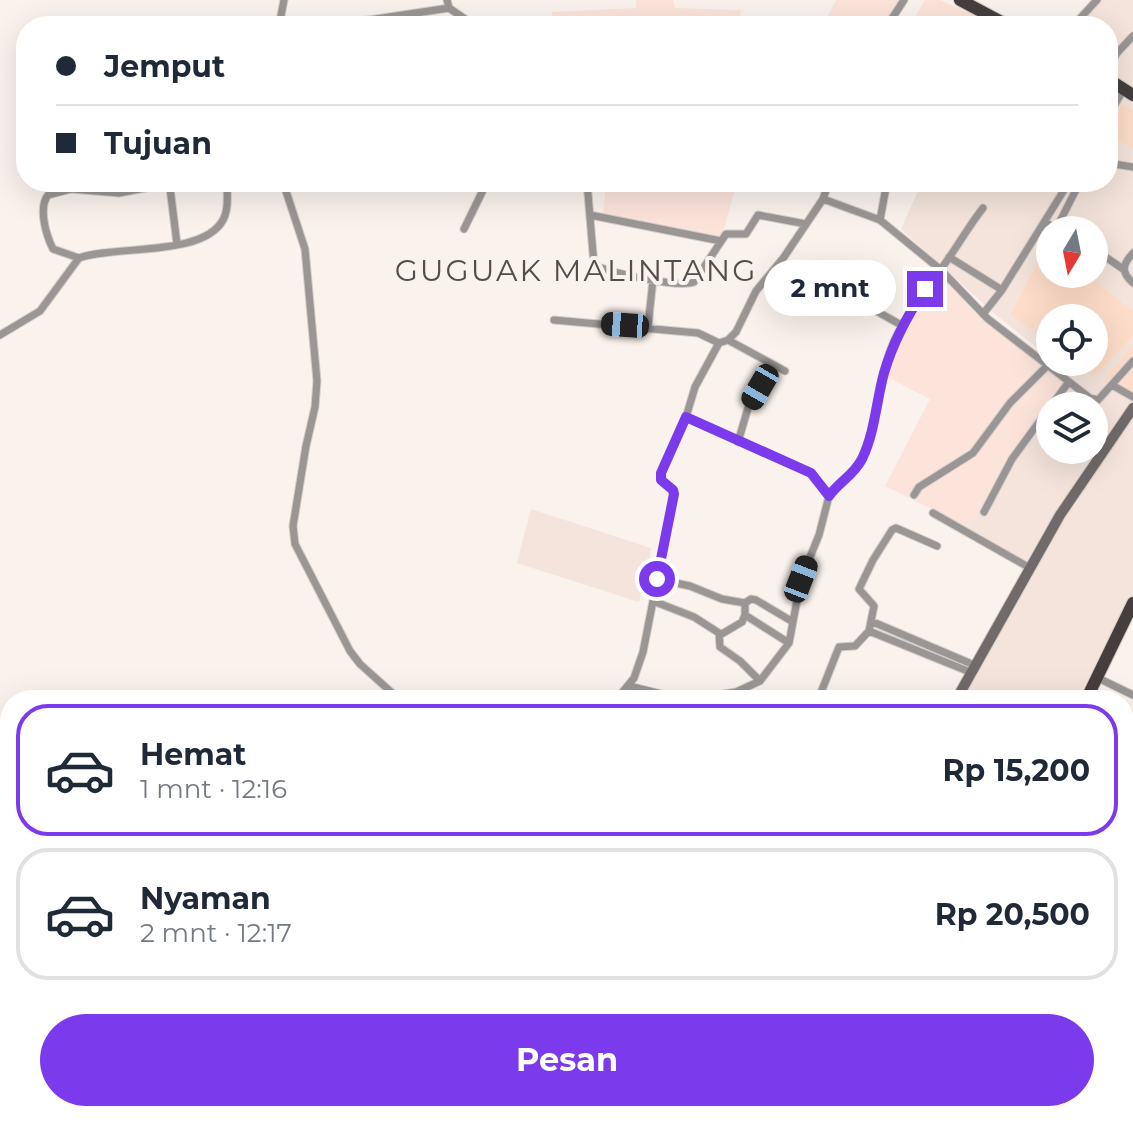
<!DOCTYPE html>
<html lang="id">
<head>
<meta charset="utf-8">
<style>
	:root { --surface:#fff; --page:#f6f6f7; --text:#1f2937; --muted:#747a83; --line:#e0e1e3; --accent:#7c3aed }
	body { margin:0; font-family:Montserrat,sans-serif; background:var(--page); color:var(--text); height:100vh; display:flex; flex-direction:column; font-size:30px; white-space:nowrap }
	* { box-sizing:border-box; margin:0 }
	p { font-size:26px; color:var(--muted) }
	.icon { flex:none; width:44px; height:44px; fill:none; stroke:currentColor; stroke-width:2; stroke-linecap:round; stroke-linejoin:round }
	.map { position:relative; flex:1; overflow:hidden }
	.panel { position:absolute; left:0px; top:690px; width:1134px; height:432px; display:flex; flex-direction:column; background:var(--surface); border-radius:32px 32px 0 0; box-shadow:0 8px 32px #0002 }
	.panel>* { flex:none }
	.guide { position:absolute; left:16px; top:16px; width:1102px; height:176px; border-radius:32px; box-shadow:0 8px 32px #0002; display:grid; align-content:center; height:176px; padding:0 40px; background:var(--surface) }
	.needle { width:52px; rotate:190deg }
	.fabs { position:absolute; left:1036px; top:216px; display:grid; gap:16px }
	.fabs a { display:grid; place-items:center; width:72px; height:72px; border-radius:50%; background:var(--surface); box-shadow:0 8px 32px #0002; font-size:40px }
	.end { position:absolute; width:36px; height:36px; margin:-18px; border:10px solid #7c3aed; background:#fff; box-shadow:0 0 0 4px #fff }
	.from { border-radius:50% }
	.bubble { position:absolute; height:56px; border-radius:28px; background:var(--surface); box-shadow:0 8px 32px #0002; font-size:26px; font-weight:700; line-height:56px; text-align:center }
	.car { position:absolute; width:24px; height:48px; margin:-24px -12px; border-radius:10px; box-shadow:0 0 6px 2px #0007; background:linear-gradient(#222 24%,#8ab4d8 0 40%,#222 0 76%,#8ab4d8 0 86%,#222 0) }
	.guide b { display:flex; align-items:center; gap:28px; height:76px; font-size:30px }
	.guide b+b { border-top:2px solid var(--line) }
	.guide i { width:20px; height:20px; background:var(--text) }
	ul { padding:14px 0 0; list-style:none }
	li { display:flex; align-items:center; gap:24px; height:132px; margin:0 16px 12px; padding:0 24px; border:4px solid var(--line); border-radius:32px }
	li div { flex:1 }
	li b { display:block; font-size:30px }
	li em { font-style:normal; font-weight:700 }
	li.selected { border-color:var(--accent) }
	li>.icon { width:72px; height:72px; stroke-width:1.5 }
	.cta { display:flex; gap:16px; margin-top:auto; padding:16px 40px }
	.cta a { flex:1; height:92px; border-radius:48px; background:var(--accent); color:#fff; font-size:32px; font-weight:700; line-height:92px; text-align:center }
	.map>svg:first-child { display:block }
</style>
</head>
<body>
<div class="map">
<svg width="1133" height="1122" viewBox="0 0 1133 1122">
	<rect width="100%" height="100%" fill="#faf2ed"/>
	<path fill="#f4e4db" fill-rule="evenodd" d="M1099 0H1133V593L1077 700H959L1033 566 968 527 1050 406V450H1094V406H1050L1071 375 1055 362H1094V318H1050V358L996 315 901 229 922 182H1108V26H1076ZM1050 230H1094V274H1050Z
		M531 509 651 548 648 572 639 602 517 563Z"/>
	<path fill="#fce4da" d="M636 0H673L675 8 741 10 739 23 742 26H557L552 16V12L636 8Z
		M836 0H900L882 26H823Z
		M925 0H940L978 17 972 26H910Z
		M606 182H737L721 240 603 216Z
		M941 275 985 320 1066 382 968 527 885 486 930 399 887 377 900 339 927 291Z"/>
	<path fill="#fdddc9" d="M1122 104 1133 110V148L1108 134V129Z
		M1048 244 1050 274H1086L1133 311V336L1094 377 1074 362H1094V318H1050V344L1010 314Z
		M1133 344V394L1103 382Z"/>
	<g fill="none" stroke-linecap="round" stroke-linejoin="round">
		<path stroke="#699cb5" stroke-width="2" d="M1124 1035 1133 1021
			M670 1122 680 1112
			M1063 1122 1073 1112"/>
		<defs>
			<path id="minor" d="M447 0 449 8 465 19 468 26
				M279 26 284 0
				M289 26 369 20 449 8
				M887 26 904 0
				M977 26 985 12
				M1073 26 1097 0
				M1108 68 1117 53 1133 36
				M1108 116 1124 89
				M1108 163 1133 167
				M283 182 305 249 317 381 315 407 306 446 293 526 295 544 350 651 360 664 400 700
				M587 182 594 265C612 273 677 288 694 282L726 234H746L758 215 806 224
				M823 199 829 182
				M590 215 721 241
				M880 220 887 182
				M1045 222 1056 229 1080 182
				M464 229 487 182
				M1094 249 1123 269
				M1133 253C1122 265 1121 272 1133 283
				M949 257 1002 290
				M79 258 53 249C46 235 38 208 48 195L71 189 119 193 166 184 170 188 177 244
				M853 298 903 326
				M983 314 1002 290 1069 182
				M554 320 698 333 719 343
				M648 327 653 279
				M0 335 40 311 79 258C115 245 203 257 223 220 229 209 227 194 227 182
				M728 340 785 371
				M1112 385 1133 397
				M1051 406 1068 383
				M738 442 748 408 772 365
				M914 495 919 487 973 453 1010 403 1047 366
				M829 496C839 482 853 475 861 460 881 421 877 374 897 335 909 312 926 291 941 269 956 249 968 227 983 208
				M984 512 1012 459 1050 407
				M933 513 1030 568
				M657 579 690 586 722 599 745 603
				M653 601 694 617 719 633 720 647 740 661 760 681
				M873 622 974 665
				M869 631 970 672
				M720 635 742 622 745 615
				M789 643 745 615V603L751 599 756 600 793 622
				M1098 678 1133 695
				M629 686 678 698 693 699 736 692 760 681 789 643 801 579 819 535 829 496 811 473 686 417
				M616 700 634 678 643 652 674 494 673 490 661 480V473L686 417 695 387 719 343 728 340 736 332 756 291 784 257 823 199 880 220 941 270 988 319 1090 398 1098 400 1133 361
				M818 700 839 647 855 646 869 631 874 606 859 589 873 560 892 530 896 528 937 546
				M1124 716 1133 720
				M1124 758 1133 761
				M1124 812 1133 817
				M1124 837 1133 822
				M1124 864 1133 869
				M1124 951 1127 937 1133 930
				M848 1112 866 1122
				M927 1112 931 1122
				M427 1116 429 1112"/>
			<path id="secondary" d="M956 700 1060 515 1133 408
				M0 982 10 984
				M286 1112 289 1122
				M755 1122 759 1112"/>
			<path id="trunk" d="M960 0 1009 26
				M1108 79 1133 95
				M1086 700 1133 603
				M830 1122 835 1112"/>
		</defs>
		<use href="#minor" stroke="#d4cdc8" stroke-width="9"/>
		<use href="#secondary" stroke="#d4cdc8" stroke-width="12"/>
		<use href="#trunk" stroke="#d4cdc8" stroke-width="14"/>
		<use href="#minor" stroke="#9a9696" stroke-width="7"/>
		<use href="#secondary" stroke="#706a6a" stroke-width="10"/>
		<use href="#trunk" stroke="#463e3e" stroke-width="12"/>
	</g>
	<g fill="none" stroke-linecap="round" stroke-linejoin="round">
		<path stroke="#7c3aed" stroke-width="10" d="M657 579 674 494 673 490 661 480V473L686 417 811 473 829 496C839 482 854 475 862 459 875 432 876 402 884 373 893 342 907 316 925 289"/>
	</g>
	<g text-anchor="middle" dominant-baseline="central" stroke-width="8" stroke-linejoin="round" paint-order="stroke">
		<g font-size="30" letter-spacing="2" fill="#544e49" stroke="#faf2ed">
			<text x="576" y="270">GUGUAK MALINTANG</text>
		</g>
	</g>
</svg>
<div class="fabs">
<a><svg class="needle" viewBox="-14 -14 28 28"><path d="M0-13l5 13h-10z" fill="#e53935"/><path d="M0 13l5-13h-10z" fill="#747a83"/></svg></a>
<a><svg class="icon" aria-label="locate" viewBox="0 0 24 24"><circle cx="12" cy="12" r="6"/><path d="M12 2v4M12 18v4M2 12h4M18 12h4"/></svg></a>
<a><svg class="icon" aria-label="layers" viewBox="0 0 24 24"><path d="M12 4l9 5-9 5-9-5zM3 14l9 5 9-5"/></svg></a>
</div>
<i class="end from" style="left:657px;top:579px"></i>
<i class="end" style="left:925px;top:289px"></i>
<div class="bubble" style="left:764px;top:260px;width:132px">2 mnt</div>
<i class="car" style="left:625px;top:325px;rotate:274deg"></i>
<i class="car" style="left:760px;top:387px;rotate:210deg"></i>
<i class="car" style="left:801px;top:579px;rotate:21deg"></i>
<div class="guide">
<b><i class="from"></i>Jemput</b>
<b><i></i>Tujuan</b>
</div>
<section class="panel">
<ul>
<li class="selected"><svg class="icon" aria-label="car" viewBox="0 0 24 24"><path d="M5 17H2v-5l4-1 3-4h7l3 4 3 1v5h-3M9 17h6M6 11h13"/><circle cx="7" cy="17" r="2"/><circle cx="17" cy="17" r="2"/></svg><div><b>Hemat</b><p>1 mnt · 12:16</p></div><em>Rp 15,200</em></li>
<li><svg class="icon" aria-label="car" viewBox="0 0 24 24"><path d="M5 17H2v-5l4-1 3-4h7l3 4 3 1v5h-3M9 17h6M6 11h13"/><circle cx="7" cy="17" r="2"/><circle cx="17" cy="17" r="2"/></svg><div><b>Nyaman</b><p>2 mnt · 12:17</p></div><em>Rp 20,500</em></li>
</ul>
<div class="cta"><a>Pesan</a></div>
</section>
</div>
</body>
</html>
